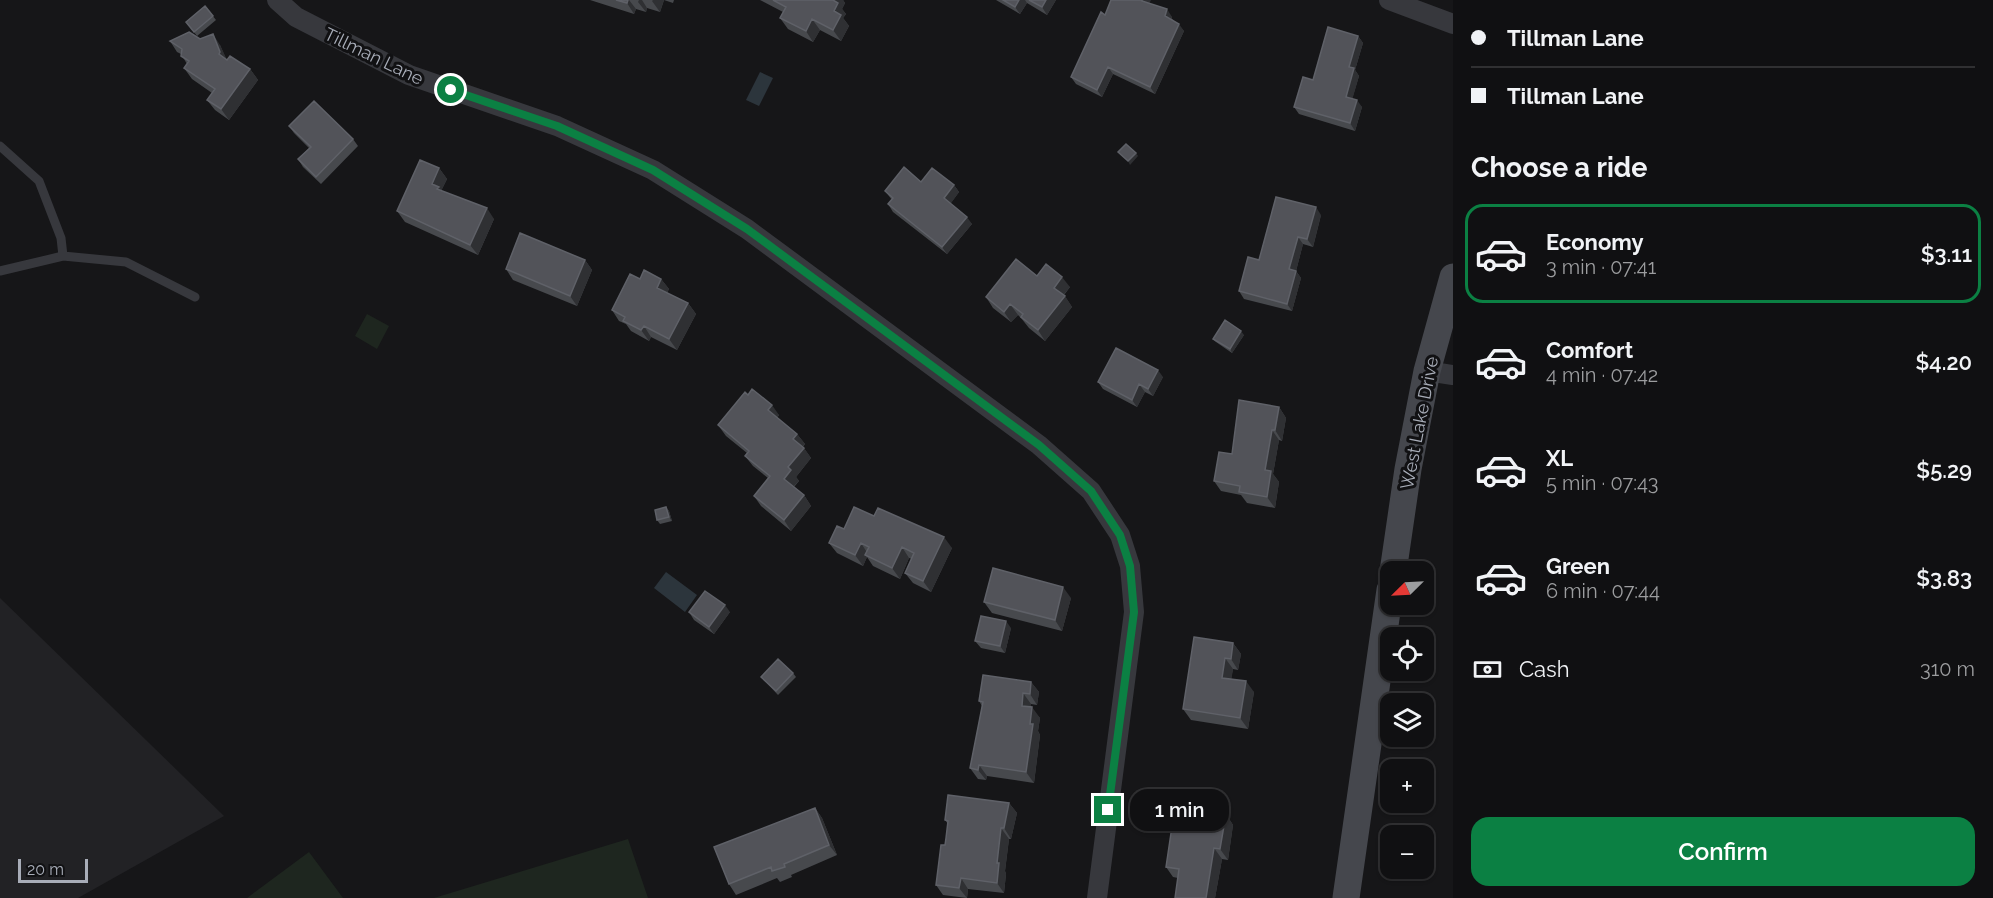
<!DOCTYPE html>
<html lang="en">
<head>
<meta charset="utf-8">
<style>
	:root { --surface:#101012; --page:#19191b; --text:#f1f3f6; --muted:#9c9d9f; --line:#303032; --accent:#0b8043 }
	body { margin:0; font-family:Raleway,sans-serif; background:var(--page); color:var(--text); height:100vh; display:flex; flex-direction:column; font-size:22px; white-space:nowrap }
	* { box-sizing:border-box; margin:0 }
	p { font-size:20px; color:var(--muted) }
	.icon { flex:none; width:33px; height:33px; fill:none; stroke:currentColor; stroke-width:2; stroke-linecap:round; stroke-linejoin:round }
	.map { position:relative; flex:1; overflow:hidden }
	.panel { display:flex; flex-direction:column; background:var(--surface); width:540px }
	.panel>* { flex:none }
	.banner { display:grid; align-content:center; height:132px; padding:0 18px; background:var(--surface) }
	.needle { width:39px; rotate:246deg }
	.fabs { position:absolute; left:1380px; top:561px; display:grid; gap:12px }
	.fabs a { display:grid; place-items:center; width:54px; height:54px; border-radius:12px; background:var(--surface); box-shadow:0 2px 4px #0004,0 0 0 2px var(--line); font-size:30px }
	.scale { position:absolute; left:18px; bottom:15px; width:70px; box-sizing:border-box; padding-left:6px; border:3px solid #a8adb8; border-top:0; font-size:16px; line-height:21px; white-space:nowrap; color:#a8adb8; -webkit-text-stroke:4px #111113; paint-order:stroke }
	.end { position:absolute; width:27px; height:27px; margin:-14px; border:8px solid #0b8043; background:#fff; box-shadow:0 0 0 3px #fff }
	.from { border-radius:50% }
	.bubble { position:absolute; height:42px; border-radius:18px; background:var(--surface); box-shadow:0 2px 4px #0004,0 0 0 2px var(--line); font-size:20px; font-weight:600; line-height:42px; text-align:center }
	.banner b { display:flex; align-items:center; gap:21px; height:57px; font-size:22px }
	.banner b+b { border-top:2px solid var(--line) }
	.banner i { width:15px; height:15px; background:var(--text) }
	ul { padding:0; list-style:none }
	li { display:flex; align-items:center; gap:18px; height:99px; margin:0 12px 9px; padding:0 6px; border:3px solid transparent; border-radius:18px }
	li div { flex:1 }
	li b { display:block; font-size:22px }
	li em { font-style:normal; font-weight:600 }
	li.on { border-color:var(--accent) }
	li>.icon { width:54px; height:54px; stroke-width:1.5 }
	h2 { padding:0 18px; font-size:27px; line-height:72px }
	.pay { display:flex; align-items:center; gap:15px; height:66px; padding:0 18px; font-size:22px }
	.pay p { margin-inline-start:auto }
	.primary-button { display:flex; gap:12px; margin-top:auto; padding:12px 18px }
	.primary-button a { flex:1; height:69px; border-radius:18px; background:var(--accent); color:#fff; font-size:24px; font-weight:600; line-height:69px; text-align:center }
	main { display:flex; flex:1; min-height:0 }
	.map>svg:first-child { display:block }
</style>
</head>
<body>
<main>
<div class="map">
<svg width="1453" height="898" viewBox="0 0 1453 898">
	<rect width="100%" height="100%" fill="#161618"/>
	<path fill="#222225" d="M0 598 224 816 78 898H0Z"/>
	<path fill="#1e261f" d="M367 314 389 326 377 349 355 336Z
		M628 839 648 898H434Z
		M309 852 343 898H247Z"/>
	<path fill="#2c353c" d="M760 72 773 78 759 106 746 100Z
		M666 572 697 595 685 612 654 588Z"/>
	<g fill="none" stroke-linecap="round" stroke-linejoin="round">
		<path stroke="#37383d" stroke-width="9" d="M0 146 39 181 61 238 63 256 126 262 195 297
			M0 271 63 256"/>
		<path stroke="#37383d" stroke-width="20" d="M277 0 296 17 409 75 557 126 653 170 747 229 1039 445 1091 491 1120 535 1130 566 1134 612 1097 898
			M1389 0 1453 24
			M1427 371 1453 375"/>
		<path stroke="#45474d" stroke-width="27" d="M1393 572 1408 469 1427 371 1453 277
			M1346 898 1390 590"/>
	</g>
	<path fill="#47494d" d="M590 0H674L673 3 664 0 660 12 647 8 646 12 636 9 634 14Z
		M760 0H843L845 3 842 9 846 14 843 18 849 26 841 41 820 30 813 42 788 29 780 18 783 12Z
		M996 0H1056L1047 15 1027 3 1020 14Z
		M1149 3 1172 17V19L1184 31 1155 94 1113 74 1102 97 1076 84 1071 77 1105 15Z
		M205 6 216 20 197 36 186 22Z
		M1358 36 1363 43 1355 70 1359 76 1352 99 1362 107 1355 131 1299 114 1294 107 1313 80Z
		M200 39 220 45 226 59 250 69 258 80 229 120 215 110 207 100 212 93 192 79 184 68 187 64 181 54 177 52 170 41Z
		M289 126 353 139 358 146 321 184 303 167 298 159 309 148 294 133Z
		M439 168 447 179 441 191 494 219 478 255 405 222 397 211Z
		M921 182 954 185 959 192 950 204 972 224 947 254 893 212 888 204 892 200 885 191Z
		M1321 215 1313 247 1303 244 1296 271 1301 278 1292 311 1244 299 1239 291 1259 260Z
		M585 260 592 270 577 306 513 280 506 269Z
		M1037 276 1070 287 1064 295 1072 307 1045 341 1029 328 1021 318 1018 315 1011 322 993 308 986 297Z
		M640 279H661L669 289 667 293 688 303 696 314 677 350 651 337 649 341 631 331 626 324 619 321 612 310Z
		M1244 335 1232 353 1216 342 1213 339Z
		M1163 377 1153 396 1145 392 1137 407 1103 389 1098 382Z
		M748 395 779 415 777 418 797 434 805 444 803 447 811 458 796 477 799 481 794 487 804 495 811 506 791 531 761 506 754 496 768 478 753 466 745 456 747 453 726 436 718 425Z
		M1279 407 1286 418 1282 441 1279 440 1273 474 1279 482 1275 508 1247 503 1241 495 1221 491 1214 481 1232 454Z
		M666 507 669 511 672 521 660 524 657 520Z
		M874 516 952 548 931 592 913 583 905 573 912 559 909 558 900 579 873 566 867 557 863 566 837 553 829 543 844 529Z
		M1071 598 1062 631 992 613 984 602Z
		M689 612H730L714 634 694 620Z
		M1011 628 1005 653 981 648 975 641Z
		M1233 643 1241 654 1238 670 1233 669 1231 679 1254 692 1248 729 1191 720 1183 709Z
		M793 673 796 677 778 695 761 677Z
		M1031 682 1039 692 1037 705 1031 704 1030 707 1040 718 1038 731 1040 735 1034 783 987 776 986 780 978 779 970 768 982 706 979 701Z
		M1009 803 1017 813 1011 839H1009L1005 871 1006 874 1004 893 968 889 967 898 943 895 936 885 945 845 948 824 945 820Z
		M815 808 822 818 837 855 791 875 792 877 780 882 777 878 736 895 729 884Z
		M1226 814 1233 825 1228 860 1222 859 1215 898H1175L1178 878 1173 877 1166 867Z"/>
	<path fill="#2f3033" d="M628 0H629L636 9 634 14 627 3Z
		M639 0H642L647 8 646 12 638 2Z
		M653 0H664L660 12 652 1Z
		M833 0H843L845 3 842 9 846 14 843 18 849 26 841 41 833 30Z
		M1019 0H1025L1027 3 1020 14 1015 7Z
		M1046 0H1056L1047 15 1042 7Z
		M1142 0H1151L1147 8 1142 1Z
		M1167 9 1172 17 1171 23 1165 16Z
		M812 19 820 30 813 42 806 31Z
		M1179 24 1184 31 1155 94 1150 87Z
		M213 34 220 45 228 62 219 54Z
		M1358 36 1363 43 1355 70 1359 76 1351 104 1346 97 1349 67Z
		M1108 67 1113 74 1102 97 1097 90Z
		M250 69 258 80 229 120 221 109Z
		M1357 100 1362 107 1355 131 1350 123Z
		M1136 153 1138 156 1130 165 1128 161Z
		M439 168 447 179 441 191 446 197 432 184Z
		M954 185 959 192 949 206 944 198Z
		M1316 207 1321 215 1313 247 1307 239Z
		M487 208 494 219 478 255 470 245Z
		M967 217 972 224 947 254 942 247Z
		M1298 237 1303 244 1296 271 1301 278 1292 311 1287 304 1289 269Z
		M585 260 592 270 577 306 570 296Z
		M1062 277 1070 287 1061 298 1054 288Z
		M661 279 669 289 664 298 657 288Z
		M1065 296 1072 307 1045 341 1038 330Z
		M688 303 696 314 677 350 669 339Z
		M1010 304 1018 315 1011 322 1004 312Z
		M644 326 651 337 649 341 641 330Z
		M1241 331 1244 335 1232 353 1230 349Z
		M1158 370 1163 377 1153 396 1148 389Z
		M1139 384 1145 392 1137 407 1132 400Z
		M772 405 779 415 775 421 768 410Z
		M1279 407 1286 418 1282 441 1275 430Z
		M1272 430 1279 440 1273 474 1279 482 1275 508 1267 497 1265 470Z
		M797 434 805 444 800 449 793 439Z
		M804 448 811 458 796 477 799 481 791 489 784 479 788 467Z
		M804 495 811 506 791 531 784 520Z
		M666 507 669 511 672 521 669 517Z
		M944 537 952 548 931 592 923 581Z
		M861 543 868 554 865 555 867 557 863 566 855 555Z
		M902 547 909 558 900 579 892 568Z
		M1063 587 1071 598 1062 631 1055 620Z
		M725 605 730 612 714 634 709 627Z
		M1006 621 1011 628 1005 653 1000 646Z
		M1233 643 1241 654 1238 670 1231 659Z
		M1225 658 1233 669 1230 689 1222 678Z
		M1246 681 1254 692 1248 729 1240 718Z
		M1031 682 1039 692 1037 705 1030 694Z
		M1023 693 1031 704 1029 716 1022 706Z
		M1032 707 1040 718 1038 731 1040 735 1034 783 1026 772 1030 724Z
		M979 765 987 776 986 780 978 770Z
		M1009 803 1017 813 1011 839 1004 828Z
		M815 808 822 818 837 855 829 845Z
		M1226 814 1233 825 1228 860 1220 849Z
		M1001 828 1009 839 1005 871 1006 874 1004 893 997 883V863Z
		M1214 848 1222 859 1215 898H1206Z
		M961 878 968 889 967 898 959 888Z"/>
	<path fill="#525359" stroke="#5f6168" stroke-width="1.5" d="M616 0H628L627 3Z
		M773 0H833L838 3 834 11 841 15 833 30 812 19 806 31 780 18 786 7Z
		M1003 0H1019L1015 7Z
		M1029 0H1046L1042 7Z
		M1111 0H1142V1L1167 9 1165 16 1179 24 1150 87 1108 67 1097 90 1071 77 1101 12 1105 15Z
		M205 6 213 16 194 32 186 22Z
		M1328 27 1358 36 1349 67 1354 68 1346 97 1357 100 1350 123 1294 107 1303 77 1313 80Z
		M189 32 200 39 213 34 220 52 219 54 227 60 230 56 250 69 221 109 207 100 215 89 184 68 189 61 181 56 182 49 170 41Z
		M314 101 353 139 316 177 298 159 311 147 289 126Z
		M1126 144 1136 153 1128 161 1118 152Z
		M420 160 439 168 432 184 439 187 437 189 487 208 470 245 397 211Z
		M904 167 921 182 932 168 954 185 944 198 967 217 942 247 888 204 893 198 885 191Z
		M1276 197 1316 207 1307 239 1298 237 1289 269 1296 271 1287 304 1239 291 1248 257 1259 260Z
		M520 233 585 260 570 296 506 269Z
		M1016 259 1037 276 1046 264 1062 277 1054 288 1065 296 1038 330 1021 317 1023 314 1010 304 1004 312 986 297Z
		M644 270 661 279 657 288 688 303 669 339 644 326 641 330 623 321 625 317 612 310 630 274 640 279Z
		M1225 320 1241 331 1230 349 1213 339Z
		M1116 348 1158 370 1148 389 1139 384 1132 400 1098 382Z
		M752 389 772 405 768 410 797 434 793 439 804 448 788 467 791 470 784 479 804 495 784 520 754 496 770 476 745 456 749 451 718 425 745 392 748 395Z
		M1239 400 1279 407 1275 430H1272L1265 470 1271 471 1267 497 1239 492 1240 486 1214 481 1219 452 1232 454Z
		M666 507 669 517 657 520 655 510Z
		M854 507 874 516 878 508 944 537 923 581 905 573 914 553 902 547 892 568 865 555 869 547 861 543 855 555 829 543 837 526 844 529Z
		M993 568 1063 587 1055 620 984 602Z
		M705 591 725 605 709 627 689 612Z
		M981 616 1006 621 1000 646 975 641Z
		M1194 637 1233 643 1231 659 1225 658 1222 678 1246 681 1240 718 1183 709Z
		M778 659 793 673 776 691 761 677Z
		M983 675 1031 682 1030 694 1023 693 1022 706 1032 707 1030 724H1033L1026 772 979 765 978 770 970 768 983 702 979 701Z
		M948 795 1009 803 1004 828H1001L997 863H999L997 883 961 878 959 888 936 885 941 845H945L946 838 948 821 945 820Z
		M1175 806 1226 814 1220 849 1214 848 1206 898H1175L1179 869 1166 867Z
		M815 808 829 845 784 864 785 867 772 871 771 867 729 884 714 847Z"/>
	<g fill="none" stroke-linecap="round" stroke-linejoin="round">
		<path stroke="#0b8043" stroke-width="8" d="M451 90 557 126 653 170 747 229 1039 445 1091 491 1120 535 1130 566 1134 612 1108 810"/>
	</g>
	<g text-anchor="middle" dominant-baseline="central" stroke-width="6" stroke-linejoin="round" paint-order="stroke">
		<g font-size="18" fill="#a8adb8" stroke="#111113">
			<text transform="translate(374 56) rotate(26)">Tillman Lane</text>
			<text transform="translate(1419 423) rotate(-79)">West Lake Drive</text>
		</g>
	</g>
</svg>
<div class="fabs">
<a><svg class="needle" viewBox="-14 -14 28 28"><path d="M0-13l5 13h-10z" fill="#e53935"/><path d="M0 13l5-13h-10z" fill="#9c9d9f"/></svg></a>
<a><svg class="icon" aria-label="locate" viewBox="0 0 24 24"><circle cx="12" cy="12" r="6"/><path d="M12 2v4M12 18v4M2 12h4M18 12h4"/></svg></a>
<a><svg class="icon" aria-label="layers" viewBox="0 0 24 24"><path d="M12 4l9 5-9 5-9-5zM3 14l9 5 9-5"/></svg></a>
<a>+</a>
<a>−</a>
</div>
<div class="scale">20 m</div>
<i class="end from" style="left:451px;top:90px"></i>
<i class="end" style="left:1108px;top:810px"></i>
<div class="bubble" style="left:1130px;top:789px;width:99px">1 min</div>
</div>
<section class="panel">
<div class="banner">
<b><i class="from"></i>Tillman Lane</b>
<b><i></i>Tillman Lane</b>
</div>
<h2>Choose a ride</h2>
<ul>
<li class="on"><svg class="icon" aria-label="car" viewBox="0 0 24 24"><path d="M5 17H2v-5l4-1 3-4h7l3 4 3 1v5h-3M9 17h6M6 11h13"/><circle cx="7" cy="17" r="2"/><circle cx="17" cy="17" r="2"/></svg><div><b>Economy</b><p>3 min · 07:41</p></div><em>$3.11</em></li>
<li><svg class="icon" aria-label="car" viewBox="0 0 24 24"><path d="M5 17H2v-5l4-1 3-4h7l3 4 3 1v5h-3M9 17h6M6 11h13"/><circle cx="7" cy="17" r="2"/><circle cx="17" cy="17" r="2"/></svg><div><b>Comfort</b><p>4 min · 07:42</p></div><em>$4.20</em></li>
<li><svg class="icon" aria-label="car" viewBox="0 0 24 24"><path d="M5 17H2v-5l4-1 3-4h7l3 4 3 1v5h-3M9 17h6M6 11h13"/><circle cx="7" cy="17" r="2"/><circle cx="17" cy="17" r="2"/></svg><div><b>XL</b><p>5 min · 07:43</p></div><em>$5.29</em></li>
<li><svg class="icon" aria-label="car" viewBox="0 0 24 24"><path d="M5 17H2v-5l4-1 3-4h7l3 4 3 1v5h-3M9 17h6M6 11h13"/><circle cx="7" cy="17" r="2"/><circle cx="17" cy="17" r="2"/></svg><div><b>Green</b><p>6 min · 07:44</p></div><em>$3.83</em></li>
</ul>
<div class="pay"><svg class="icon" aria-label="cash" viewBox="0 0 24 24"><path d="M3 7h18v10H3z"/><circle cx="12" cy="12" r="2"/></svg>Cash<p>310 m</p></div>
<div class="primary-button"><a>Confirm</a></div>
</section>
</main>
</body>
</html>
